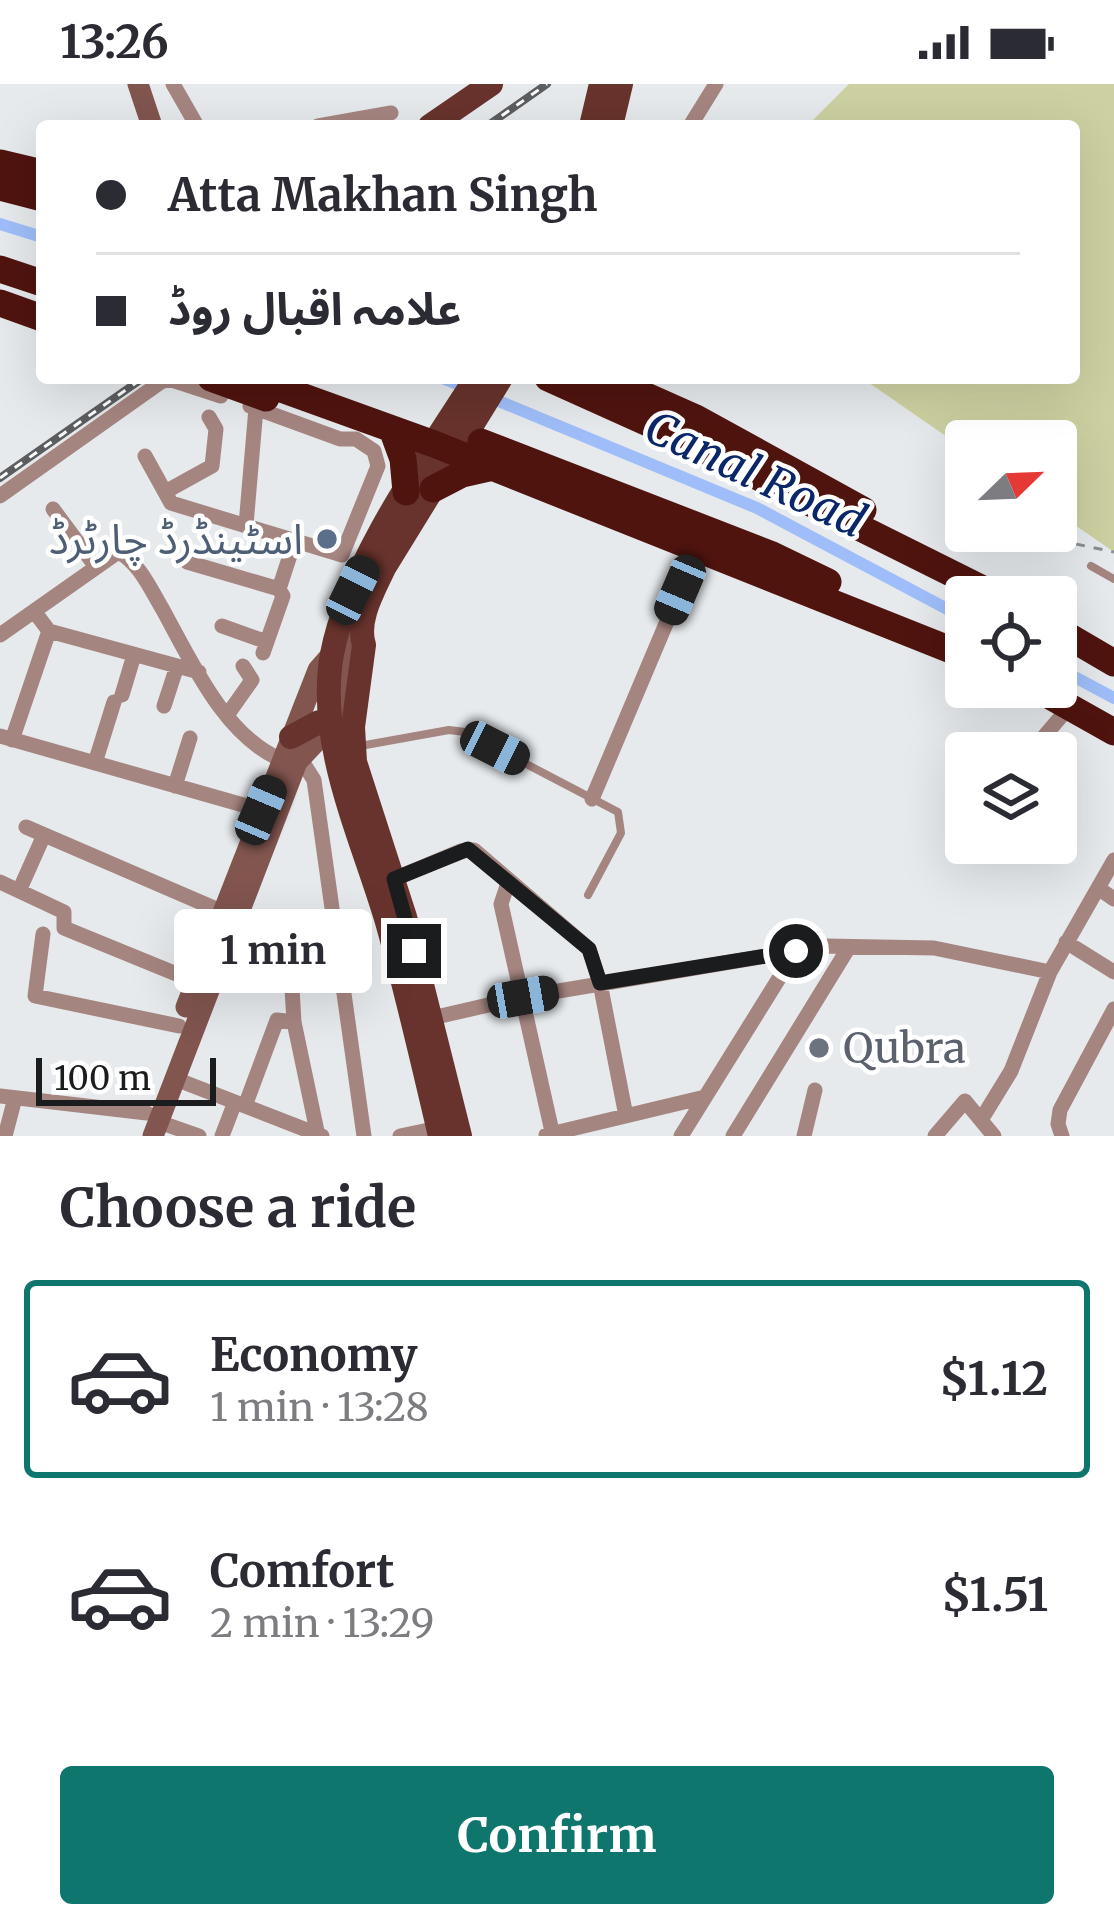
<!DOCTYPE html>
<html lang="en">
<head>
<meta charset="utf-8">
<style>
	:root { --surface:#fff; --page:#f2f2f3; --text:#2b2b33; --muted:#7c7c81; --line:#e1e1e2; --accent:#0f766e }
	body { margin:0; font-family:Merriweather,"Noto Sans Arabic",serif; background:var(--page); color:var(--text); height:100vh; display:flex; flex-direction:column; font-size:45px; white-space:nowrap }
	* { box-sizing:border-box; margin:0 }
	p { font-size:39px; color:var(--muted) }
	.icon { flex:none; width:66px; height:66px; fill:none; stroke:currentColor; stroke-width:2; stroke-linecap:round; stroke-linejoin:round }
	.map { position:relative; height:1052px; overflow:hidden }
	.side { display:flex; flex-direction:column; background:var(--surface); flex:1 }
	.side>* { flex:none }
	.guide { position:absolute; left:36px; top:36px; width:1044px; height:264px; border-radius:12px; box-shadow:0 12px 48px #0002; display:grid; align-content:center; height:264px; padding:0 60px; background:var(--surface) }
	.needle { width:78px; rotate:67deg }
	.buttons { position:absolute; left:945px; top:336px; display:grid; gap:24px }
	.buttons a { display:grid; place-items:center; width:132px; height:132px; border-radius:12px; background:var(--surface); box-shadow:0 12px 48px #0002; font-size:60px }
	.scale { position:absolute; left:36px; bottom:30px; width:180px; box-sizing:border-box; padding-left:12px; border:6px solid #1b1c1d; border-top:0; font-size:33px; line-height:42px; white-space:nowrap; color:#1b1c1d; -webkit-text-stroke:9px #fff; paint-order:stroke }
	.end { position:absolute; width:54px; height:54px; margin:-27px; border:15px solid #1b1c1d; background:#fff; box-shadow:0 0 0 6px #fff }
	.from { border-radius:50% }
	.bubble { position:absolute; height:84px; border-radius:12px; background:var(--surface); box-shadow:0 12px 48px #0002; font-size:39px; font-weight:700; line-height:84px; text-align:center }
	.car { position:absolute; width:36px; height:72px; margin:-36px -18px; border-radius:15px; box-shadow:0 0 9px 3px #0007; background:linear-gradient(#222 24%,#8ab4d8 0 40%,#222 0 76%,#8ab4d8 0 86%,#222 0) }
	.guide b { display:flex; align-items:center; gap:42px; height:114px; font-size:45px }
	.guide b+b { border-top:3px solid var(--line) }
	.guide i { width:30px; height:30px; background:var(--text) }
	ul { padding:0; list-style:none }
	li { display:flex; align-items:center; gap:36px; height:198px; margin:0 24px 18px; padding:0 36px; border:6px solid transparent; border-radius:12px }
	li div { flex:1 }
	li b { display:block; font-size:45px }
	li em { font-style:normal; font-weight:700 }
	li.active { border-color:var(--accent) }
	li>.icon { width:108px; height:108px; stroke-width:1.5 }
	h2 { padding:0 60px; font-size:54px; line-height:144px }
	.button { display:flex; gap:24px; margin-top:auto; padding:24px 60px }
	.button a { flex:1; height:138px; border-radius:12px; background:var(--accent); color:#fff; font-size:48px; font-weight:700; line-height:138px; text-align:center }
	.status { display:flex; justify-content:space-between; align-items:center; height:84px; padding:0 60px; background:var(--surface); direction:ltr }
	.status svg { height:33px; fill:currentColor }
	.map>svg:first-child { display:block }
</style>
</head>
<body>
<div class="status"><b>13:26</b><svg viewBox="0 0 49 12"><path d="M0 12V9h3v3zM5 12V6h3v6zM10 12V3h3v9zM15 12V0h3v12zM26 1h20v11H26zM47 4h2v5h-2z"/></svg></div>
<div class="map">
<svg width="1114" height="1052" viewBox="0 0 1114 1052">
	<rect width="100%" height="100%" fill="#e6eaed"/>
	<path fill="#cdd1a1" d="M849 0H1114V468L1056 428V357H966V366L862 294H1074V42H807Z"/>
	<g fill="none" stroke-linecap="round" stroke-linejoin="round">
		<path stroke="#9fbef9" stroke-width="12" d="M0 140 42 153
			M442 294 470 305
			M489 313 757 424 966 535
			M1056 583 1114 614"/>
	</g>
	<path fill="#d5d2cf" d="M318 443 339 449 336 467 314 461Z"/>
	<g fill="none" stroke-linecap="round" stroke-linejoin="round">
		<path stroke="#8b8e90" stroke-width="3" stroke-dasharray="9 9" stroke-linecap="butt" d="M1076 460 1114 468"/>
		<path stroke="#a58580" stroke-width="8" d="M1091 482 1114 495
			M360 662 449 646 465 648 618 728 621 749 588 811"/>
		<path stroke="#a58580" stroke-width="15" d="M173 0 197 42
			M318 42 391 29
			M690 42 716 0
			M145 372 171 419 342 471 378 382 374 367 356 355H340L250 322
			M165 408 212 382 216 345 209 333
			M0 412 161 298 169 295 221 312
			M53 425 96 483
			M246 441 256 324
			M187 478 279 505
			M34 527 49 547 199 588
			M222 542 267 558
			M0 551 118 468C139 478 151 506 163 526 191 577 225 653 282 676
			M263 569 283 512 279 505 295 456
			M122 611 134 571
			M164 622 177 582
			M228 630 252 596 243 582
			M0 652 261 726
			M12 656 49 547
			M1034 669 1041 656 1070 622
			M300 674 314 696 364 1052
			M95 679 114 618
			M175 702 190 654
			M592 715 698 464
			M26 743 223 828
			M394 795 461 767 474 766 589 865 600 899 626 1032
			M509 796 501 820 553 1052
			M0 798 64 828V844L196 898
			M1098 804 1114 815
			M19 807 44 751
			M288 838 294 938 318 1052
			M43 850 35 912 179 942
			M1066 858 1114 888
			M432 934 523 913 826 862 934 864 1050 888
			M173 994 322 1052
			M0 1012 147 1029
			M245 1022 277 936 294 938
			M981 1036 1011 987 1050 888 1114 776
			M159 1038 199 1052
			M546 1051 705 1013
			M5 1052 15 1014
			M222 1052 235 1018
			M400 1052 438 1044
			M681 1052 796 867
			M733 1052 849 863
			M804 1052 815 1006
			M935 1052 965 1017 994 1052
			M1062 1052 1058 1040 1060 1026 1114 925"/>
		<path stroke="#82554f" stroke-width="21" d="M138 0 152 42
			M186 923 318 586 332 570
			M153 1052 297 678 342 630 352 559 360 549"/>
		<path stroke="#68332c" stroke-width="24" d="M430 42 491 0
			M591 42 601 0
			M611 42 621 0
			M291 653 319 638 342 649
			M440 1052C423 980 407 909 387 838 362 753 316 660 332 570 349 480 426 372 476 294
			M460 1052 405 833 355 678 353 643 364 561C356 536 374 506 384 484L501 294"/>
		<path stroke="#50140f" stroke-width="27" d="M0 79 42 89
			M0 103 42 114
			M0 185 42 199
			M0 219 42 234
			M211 294 266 314
			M251 294 434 360 966 572
			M548 294 668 348 999 513
			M606 294 696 334 863 426
			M392 345 403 375 406 408
			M481 358 770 470 828 498
			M433 405 462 390 493 383
			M1056 545 1114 579
			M1034 603 1114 648"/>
		<defs>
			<path id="rail" d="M487 42 547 0
				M0 394 143 294"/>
		</defs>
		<use href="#rail" stroke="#5b5d5f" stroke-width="8"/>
		<use href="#rail" stroke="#fff" stroke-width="3" stroke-dasharray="9" stroke-linecap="butt"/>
	</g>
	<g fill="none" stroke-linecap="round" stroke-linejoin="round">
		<path stroke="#1b1c1d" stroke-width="15" d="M414 867 394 795 468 765 589 865 600 899 796 867"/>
	</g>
	<circle fill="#5c6f8a" stroke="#fff" stroke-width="4.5" cx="327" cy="455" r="12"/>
	<circle fill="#6b7280" stroke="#fff" stroke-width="4.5" cx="819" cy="964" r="12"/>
	<g text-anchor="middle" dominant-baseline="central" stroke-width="9" stroke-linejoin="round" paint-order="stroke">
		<g font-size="42" fill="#4e5e75" stroke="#fff" text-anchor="end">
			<text x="303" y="455">اسٹینڈرڈ چارٹرڈ</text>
		</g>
		<g font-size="42" fill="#5b616d" stroke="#fff" text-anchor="start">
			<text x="843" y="964">Qubra</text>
		</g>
		<g font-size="45" font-style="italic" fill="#0a2769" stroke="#fff">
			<text transform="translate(755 390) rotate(25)">Canal Road</text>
		</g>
	</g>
</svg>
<div class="buttons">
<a><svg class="needle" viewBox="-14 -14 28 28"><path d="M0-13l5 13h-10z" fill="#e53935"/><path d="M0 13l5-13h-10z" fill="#7c7c81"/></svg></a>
<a><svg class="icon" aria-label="locate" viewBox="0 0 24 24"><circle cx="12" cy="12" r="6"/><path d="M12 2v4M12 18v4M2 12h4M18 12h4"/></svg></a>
<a><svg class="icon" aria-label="layers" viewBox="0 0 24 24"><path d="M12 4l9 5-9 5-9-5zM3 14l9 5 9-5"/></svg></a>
</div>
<div class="scale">100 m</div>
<i class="end from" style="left:796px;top:867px"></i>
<i class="end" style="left:414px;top:867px"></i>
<div class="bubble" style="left:174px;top:825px;width:198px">1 min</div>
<i class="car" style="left:353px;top:506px;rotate:26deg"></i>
<i class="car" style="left:680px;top:506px;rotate:203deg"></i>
<i class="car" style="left:495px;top:664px;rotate:117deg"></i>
<i class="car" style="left:261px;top:726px;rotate:23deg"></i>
<i class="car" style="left:523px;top:913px;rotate:80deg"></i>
<div class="guide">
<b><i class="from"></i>Atta Makhan Singh</b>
<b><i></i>علامہ اقبال روڈ</b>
</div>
</div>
<section class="side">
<h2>Choose a ride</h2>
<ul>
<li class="active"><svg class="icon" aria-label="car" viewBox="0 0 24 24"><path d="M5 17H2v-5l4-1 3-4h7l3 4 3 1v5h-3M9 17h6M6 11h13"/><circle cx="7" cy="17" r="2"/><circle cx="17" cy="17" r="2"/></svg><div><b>Economy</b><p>1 min · 13:28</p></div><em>$1.12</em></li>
<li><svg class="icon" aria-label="car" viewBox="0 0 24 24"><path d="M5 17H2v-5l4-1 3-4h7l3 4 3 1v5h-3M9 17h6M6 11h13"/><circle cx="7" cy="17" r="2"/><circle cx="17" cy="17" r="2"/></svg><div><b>Comfort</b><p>2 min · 13:29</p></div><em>$1.51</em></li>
</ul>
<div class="button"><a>Confirm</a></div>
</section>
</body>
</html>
